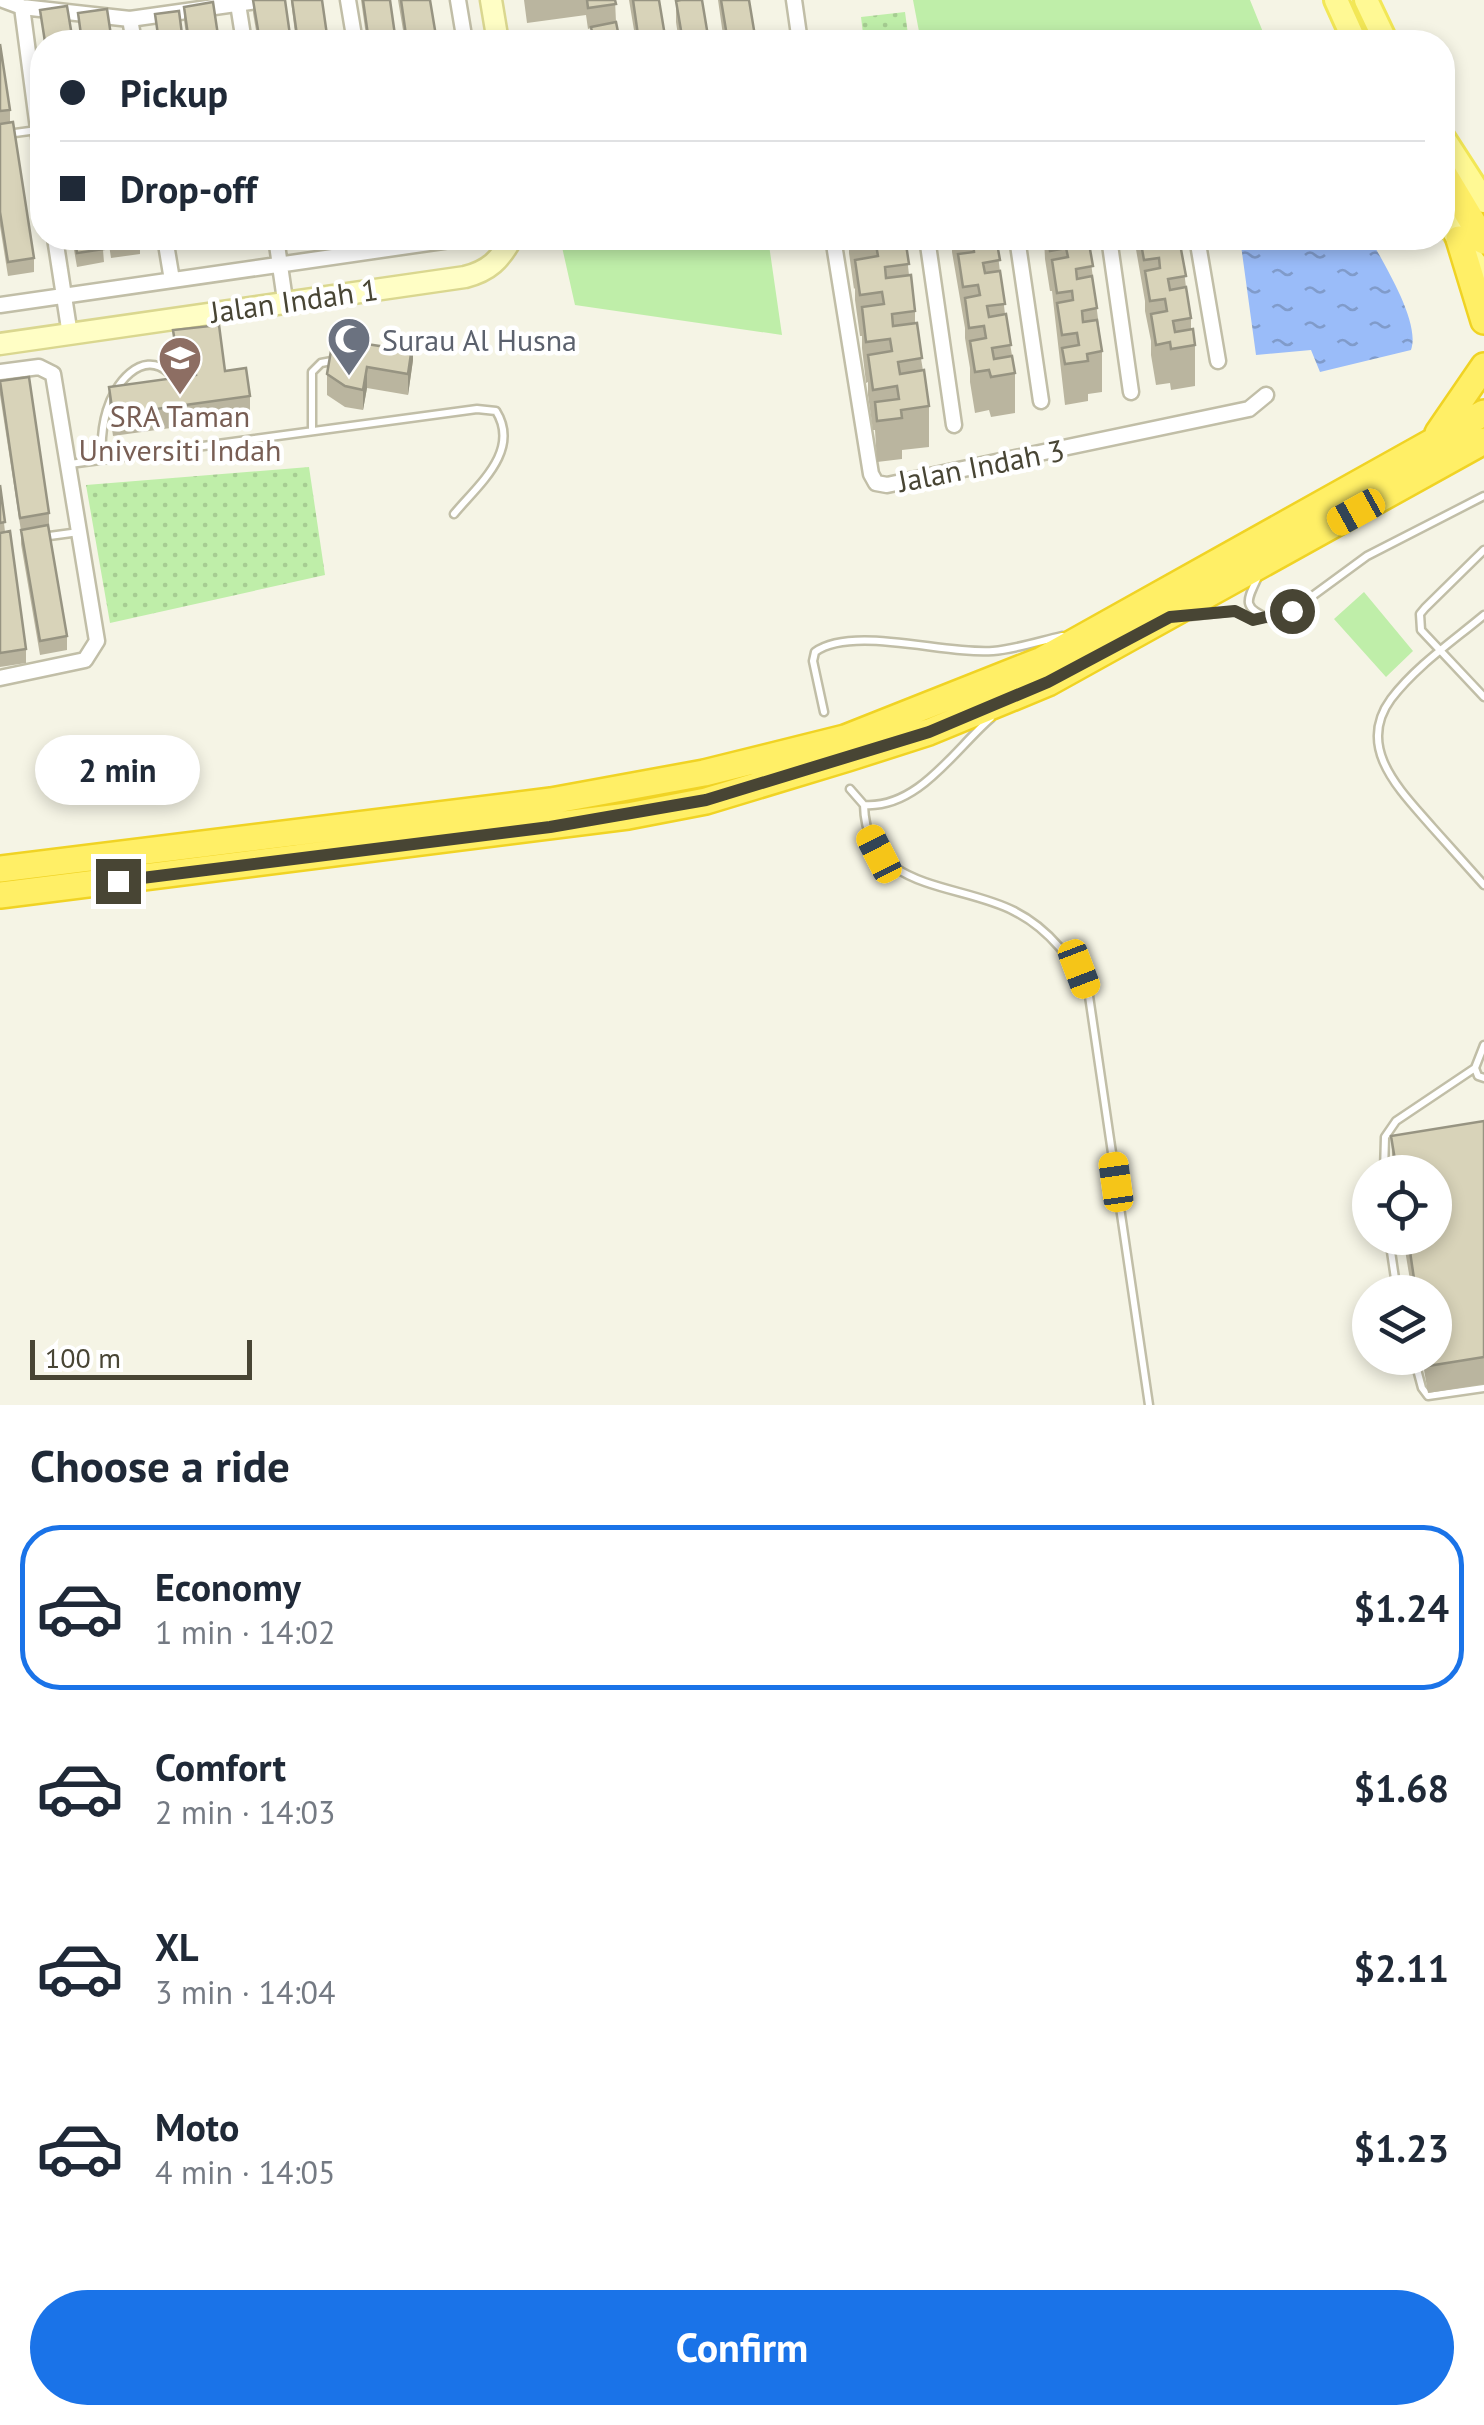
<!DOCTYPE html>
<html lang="en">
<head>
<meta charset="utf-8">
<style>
	:root { --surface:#fff; --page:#f2f2f3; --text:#1f2937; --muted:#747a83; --line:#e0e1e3; --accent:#1a73e8 }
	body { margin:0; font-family:"PT Sans",sans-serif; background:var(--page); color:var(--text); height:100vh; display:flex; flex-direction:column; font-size:38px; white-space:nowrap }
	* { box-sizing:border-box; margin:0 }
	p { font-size:32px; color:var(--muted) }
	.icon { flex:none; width:55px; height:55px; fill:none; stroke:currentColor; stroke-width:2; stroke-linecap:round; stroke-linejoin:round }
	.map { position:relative; height:1405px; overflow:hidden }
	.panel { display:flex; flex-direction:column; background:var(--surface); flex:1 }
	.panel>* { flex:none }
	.banner { position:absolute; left:30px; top:30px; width:1425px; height:220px; border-radius:40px; box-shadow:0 5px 15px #0003; display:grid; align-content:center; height:220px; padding:0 30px; background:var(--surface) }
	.controls { position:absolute; left:1352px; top:1155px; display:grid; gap:20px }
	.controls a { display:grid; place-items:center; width:100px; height:100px; border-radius:50%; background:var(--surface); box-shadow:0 5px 15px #0003; font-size:50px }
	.scale { position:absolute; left:30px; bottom:25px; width:222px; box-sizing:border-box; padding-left:10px; border:5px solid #484534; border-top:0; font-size:28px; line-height:35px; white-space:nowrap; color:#484534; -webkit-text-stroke:8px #fff; paint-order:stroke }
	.end { position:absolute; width:45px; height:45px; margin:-22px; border:12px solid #484534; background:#fff; box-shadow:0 0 0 5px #fff }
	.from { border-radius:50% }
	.bubble { position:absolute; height:70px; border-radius:35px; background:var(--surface); box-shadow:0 5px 15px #0003; font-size:32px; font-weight:700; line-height:70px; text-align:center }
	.car { position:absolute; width:30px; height:60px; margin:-30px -15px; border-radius:12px; box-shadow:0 0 8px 2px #0007; background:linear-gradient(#f5c518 24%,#345 0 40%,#f5c518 0 76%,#345 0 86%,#f5c518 0) }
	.banner b { display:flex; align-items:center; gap:35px; height:95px; font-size:38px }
	.banner b+b { border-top:2px solid var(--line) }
	.banner i { width:25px; height:25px; background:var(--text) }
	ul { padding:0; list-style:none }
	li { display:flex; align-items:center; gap:30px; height:165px; margin:0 20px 15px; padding:0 10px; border:5px solid transparent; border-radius:40px }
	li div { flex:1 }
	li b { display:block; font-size:38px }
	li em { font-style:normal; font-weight:700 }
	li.selected { border-color:var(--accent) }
	li>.icon { width:90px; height:90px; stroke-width:1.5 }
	h2 { padding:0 30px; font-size:45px; line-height:120px }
	.button { display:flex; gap:20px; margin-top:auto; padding:20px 30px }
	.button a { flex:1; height:115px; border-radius:60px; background:var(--accent); color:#fff; font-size:40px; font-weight:700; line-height:115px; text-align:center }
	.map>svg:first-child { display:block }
</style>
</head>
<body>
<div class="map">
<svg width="1484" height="1405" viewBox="0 0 1484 1405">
	<defs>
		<pattern id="grass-dots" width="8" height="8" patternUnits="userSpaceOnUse" patternTransform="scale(2.5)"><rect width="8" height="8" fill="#bfeea9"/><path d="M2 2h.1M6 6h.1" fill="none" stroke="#a6cd92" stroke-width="1.8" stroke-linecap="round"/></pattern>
		<pattern id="water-ripples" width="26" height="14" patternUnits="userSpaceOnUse" patternTransform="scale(2.5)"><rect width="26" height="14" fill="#9abcf9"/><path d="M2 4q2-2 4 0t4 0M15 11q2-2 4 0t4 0" fill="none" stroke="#809bca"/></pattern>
	</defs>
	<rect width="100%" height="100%" fill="#f5f4e5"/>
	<path fill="url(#grass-dots)" d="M905 12 909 42H864L861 17Z
		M309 467 325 575 110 623 86 485Z"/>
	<path fill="#bfeea9" d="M913 0H1250L1267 42H921Z
		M560 238H768L782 335 575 305Z
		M1364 592 1413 651 1386 677 1334 619Z"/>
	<path fill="url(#water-ripples)" d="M1240 238H1370C1383 263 1421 322 1411 350L1320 372 1311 350 1256 355Z"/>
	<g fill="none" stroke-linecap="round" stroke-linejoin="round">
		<defs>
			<path id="lane" d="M0 135 37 130
				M312 431V372L321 363 337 360
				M102 458C101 442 102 426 107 410 114 385 141 349 168 372
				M70 464 477 409 496 411C521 451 478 485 454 514
				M42 537 79 532
				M1484 550 1425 608 1420 614 1421 630 1484 697
				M1257 579C1246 602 1243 607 1268 618
				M1484 615C1453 641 1416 666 1391 699 1355 748 1401 791 1432 827 1449 846 1467 866 1484 885
				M1191 616 1235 611 1253 620 1292 611 1367 556 1484 496
				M824 712 813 661 815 652C853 625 945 655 993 651 1016 649 1040 641 1062 636
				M850 789 864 805C866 892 958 882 1014 911 1048 928 1076 962 1089 996L1149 1405
				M864 805C918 809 955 749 991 718
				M1484 1045 1475 1068 1478 1076 1484 1078
				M1384 1172 1385 1137 1396 1121 1475 1068
				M1389 1238 1397 1292
				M1414 1358 1422 1388 1428 1396 1484 1388"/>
			<path id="street" d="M3 0 22 7 130 19 264 0
				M348 0 355 42
				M458 0 465 42
				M794 0 800 42
				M238 4 244 42
				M22 7 42 159
				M130 19 134 42
				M55 238 70 335
				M165 238 172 280
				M276 238 285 300
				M833 238 871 474 876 483 887 485 1249 409 1266 395
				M927 238 954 425
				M1017 238 1041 401
				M1109 238 1131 392
				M1197 238 1218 361
				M0 305 464 238
				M0 372 39 367 53 374 97 641 85 660 0 678"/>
			<path id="secondary" d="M491 0 498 42
				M0 344 465 277C489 271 500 260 512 238"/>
			<path id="primary" d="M1336 0 1355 42
				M1366 0 1386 42
				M1442 136 1484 201
				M1442 214 1484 277"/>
			<path id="highway" d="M1442 171 1484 241
				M1459 239 1484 321
				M1438 433 1484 366
				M0 869 551 801 704 773 845 738 1042 660 1484 413
				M0 895 628 816 706 801 848 758 929 732 1048 683 1484 441"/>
		</defs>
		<use href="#lane" stroke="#c1bea7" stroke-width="11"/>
		<use href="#street" stroke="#c1bea7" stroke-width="19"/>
		<use href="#secondary" stroke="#dad78f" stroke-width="25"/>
		<use href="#primary" stroke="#f2e756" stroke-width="28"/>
		<use href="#highway" stroke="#f0d324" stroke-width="30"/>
		<use href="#lane" stroke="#fff" stroke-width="6"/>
		<use href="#street" stroke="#fff" stroke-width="14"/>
		<use href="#secondary" stroke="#fffec5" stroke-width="20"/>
		<use href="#primary" stroke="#fff994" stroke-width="22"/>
		<use href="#highway" stroke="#ffef66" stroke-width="25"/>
	</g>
	<path fill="#bab59f" d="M253 0 291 42H258L253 13Z
		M291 0H322L328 42H296Z
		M361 0H390L396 42H367Z
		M398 0H430L437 42H405Z
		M524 0H615L616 22 620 42H591V28L588 29 586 15 527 23Z
		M629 0H659L666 42H636Z
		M718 0H749L756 42H724Z
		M676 1 709 42H679L676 22Z
		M184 7 219 42H187L184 20Z
		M0 44 10 110V123L34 258V272L8 276 0 226Z
		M72 238H102L104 262 77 267Z
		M108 238H140V254L111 258Z
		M183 238H209V247L185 250Z
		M216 238H246V242L217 246Z
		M846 238H905L909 275 915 311V323L929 406V447L902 450V459L877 462 875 430H873L868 395V382L866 383 862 348V336H860L855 300V288L854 289 849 253V240L847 241Z
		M952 238H996L1005 314 1015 373V413L991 417 989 410 975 413 970 382V368L965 338V328L952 252Z
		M1044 238H1088L1102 351V392L1088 394V401L1065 405 1052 291H1050L1045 259Z
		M1134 238H1180L1186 287 1191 318V329L1195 345V386L1171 390 1170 383 1156 385 1151 355V341L1145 311V301Z
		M173 330 225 371 250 396V417L113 436 109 408V387L193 375 192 367 176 370 173 351Z
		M413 360 408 395 367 388 363 410 345 407 327 395V374Z
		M0 381 49 513V527L67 636V650L40 655 21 544V531L0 395Z
		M0 485 5 532 26 649V663L0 667Z
		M1484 1121V1384L1428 1393 1422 1358H1435V1292H1412L1403 1238H1435V1172H1393L1391 1136Z"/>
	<path fill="#979482" d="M413 340V360L408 395V374Z
		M367 367V388L363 410V390Z"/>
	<path fill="#d8d3b9" stroke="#979482" stroke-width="2.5" d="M253 0H285L291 42H260Z
		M292 0H322L328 42H298Z
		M363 0H390L396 42H369Z
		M401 0H430L437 42H407Z
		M587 0H615L616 4 588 8Z
		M633 0H659L666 42H639Z
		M681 0H702L709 42H683L676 1Z
		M721 0H749L756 42H728Z
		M213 2 219 42H189L184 7Z
		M67 6 73 42H45L40 10Z
		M107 9 112 42H82L78 13Z
		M179 11 183 42H159L155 14Z
		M616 22 620 42H594L591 27Z
		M0 44 10 110 0 111Z
		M13 122 34 258 8 262 0 212V124Z
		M75 238H102L104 249 77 253Z
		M110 238H140V240L111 244Z
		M852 238H905L909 264 885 267 886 278 911 275 915 311 892 314 893 326 917 323 922 358 898 362 900 374 924 370 929 406 901 410 902 418 877 421 875 402 899 399 897 386 873 390 868 355 892 351 890 339 866 342 862 307 884 304 882 292 860 295 855 260 878 256 876 245 854 248Z
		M957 238H996L1000 260 983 263 985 273 1000 271 1005 304 987 306 989 317 1006 314 1011 345 992 348 994 359 1012 356 1015 373 991 377 989 370 975 372 970 341 986 338 984 326 969 328 965 298 980 295 978 285 963 287 958 254 974 252 973 241 958 244Z
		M1048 238H1088L1093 266 1076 269 1077 279 1092 276 1097 308 1082 311 1083 322 1097 320 1102 351 1087 354 1088 361 1065 364 1062 348 1079 345 1077 333 1062 335 1057 303 1073 300 1072 291 1057 293 1052 260 1068 257 1066 248 1050 251Z
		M1140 238H1163L1165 246 1180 244 1186 276 1168 279 1170 290 1186 287 1191 318 1173 321 1175 332 1193 329 1195 345 1171 349 1170 342 1156 345 1151 314 1167 311 1165 299 1150 301 1145 271 1160 268 1159 258 1144 260Z
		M219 325 225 371 246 368 250 396 113 415 109 387 196 375 192 347 176 349 173 330Z
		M395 337 413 340 408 374 367 367 363 390 345 386 327 374 332 345 347 341 393 348Z
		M29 377 49 513 20 518 0 381Z
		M0 485 5 522 0 523Z
		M48 525 67 636 40 641 21 530Z
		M10 531 26 649 0 653V533Z
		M1484 1121V1357L1428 1366 1427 1358H1435V1292H1416L1408 1238H1435V1172H1397L1391 1136Z"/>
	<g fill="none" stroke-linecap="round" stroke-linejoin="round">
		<path stroke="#484534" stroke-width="12" d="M118 881 550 827 706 800 929 732 1048 682 1170 617 1235 611 1253 620 1292 611"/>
	</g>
	<defs>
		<symbol id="mosque-pin" viewBox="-11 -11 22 30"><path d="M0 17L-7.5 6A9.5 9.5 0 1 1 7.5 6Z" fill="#6b7280" stroke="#fff"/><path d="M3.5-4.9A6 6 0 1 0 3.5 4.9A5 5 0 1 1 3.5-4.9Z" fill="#fff"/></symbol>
		<symbol id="school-pin" viewBox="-11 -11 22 30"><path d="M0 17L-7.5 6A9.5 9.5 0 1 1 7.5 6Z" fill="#8d6e63" stroke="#fff"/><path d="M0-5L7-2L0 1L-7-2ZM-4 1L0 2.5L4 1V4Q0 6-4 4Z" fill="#fff"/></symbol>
	</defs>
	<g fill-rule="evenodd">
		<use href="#mosque-pin" x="324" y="314" width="50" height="68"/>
		<use href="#school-pin" x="155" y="333" width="50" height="68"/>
	</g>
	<g text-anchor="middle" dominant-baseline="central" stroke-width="9" stroke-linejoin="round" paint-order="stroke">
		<g font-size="30" fill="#484534" stroke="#fff">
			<text transform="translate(294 300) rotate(-8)">Jalan Indah 1</text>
			<text transform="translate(981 465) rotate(-11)">Jalan Indah 3</text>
		</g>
		<g font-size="30" fill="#5b616d" stroke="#fff" text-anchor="start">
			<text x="382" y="339">Surau Al Husna</text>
		</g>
		<g font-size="30" fill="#785e54" stroke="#fff">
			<text x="180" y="415">SRA Taman<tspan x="180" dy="34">Universiti Indah</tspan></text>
		</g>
	</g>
</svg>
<div class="controls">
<a><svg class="icon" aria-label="locate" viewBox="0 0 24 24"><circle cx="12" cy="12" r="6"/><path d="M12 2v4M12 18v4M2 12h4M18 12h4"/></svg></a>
<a><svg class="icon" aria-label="layers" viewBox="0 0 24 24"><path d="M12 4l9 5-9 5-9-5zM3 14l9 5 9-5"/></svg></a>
</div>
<div class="scale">100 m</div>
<i class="end from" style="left:1292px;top:611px"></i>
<i class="end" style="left:118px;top:881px"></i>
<div class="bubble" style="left:35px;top:735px;width:165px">2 min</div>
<i class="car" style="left:1356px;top:512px;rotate:241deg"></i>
<i class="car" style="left:879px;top:854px;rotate:333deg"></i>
<i class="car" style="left:1079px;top:969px;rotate:159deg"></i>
<i class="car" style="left:1116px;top:1182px;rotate:352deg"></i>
<div class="banner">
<b><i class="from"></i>Pickup</b>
<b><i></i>Drop-off</b>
</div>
</div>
<section class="panel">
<h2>Choose a ride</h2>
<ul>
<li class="selected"><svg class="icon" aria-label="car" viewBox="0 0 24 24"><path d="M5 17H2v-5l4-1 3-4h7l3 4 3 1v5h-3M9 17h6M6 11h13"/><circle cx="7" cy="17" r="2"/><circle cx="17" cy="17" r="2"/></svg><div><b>Economy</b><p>1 min · 14:02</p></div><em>$1.24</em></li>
<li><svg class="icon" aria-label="car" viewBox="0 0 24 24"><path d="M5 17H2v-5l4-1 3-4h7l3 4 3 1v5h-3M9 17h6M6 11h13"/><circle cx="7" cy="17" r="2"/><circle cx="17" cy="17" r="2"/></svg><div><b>Comfort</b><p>2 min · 14:03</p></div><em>$1.68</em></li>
<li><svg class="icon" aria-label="car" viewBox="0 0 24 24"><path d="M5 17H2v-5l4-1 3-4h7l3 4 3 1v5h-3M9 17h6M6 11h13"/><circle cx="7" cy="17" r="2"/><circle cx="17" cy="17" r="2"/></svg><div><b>XL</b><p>3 min · 14:04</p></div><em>$2.11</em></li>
<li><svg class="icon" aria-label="car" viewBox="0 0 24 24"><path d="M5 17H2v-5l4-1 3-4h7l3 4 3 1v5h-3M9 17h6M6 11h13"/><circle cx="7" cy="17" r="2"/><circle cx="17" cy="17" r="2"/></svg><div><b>Moto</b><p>4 min · 14:05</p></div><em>$1.23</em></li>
</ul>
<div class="button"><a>Confirm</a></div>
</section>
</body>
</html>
